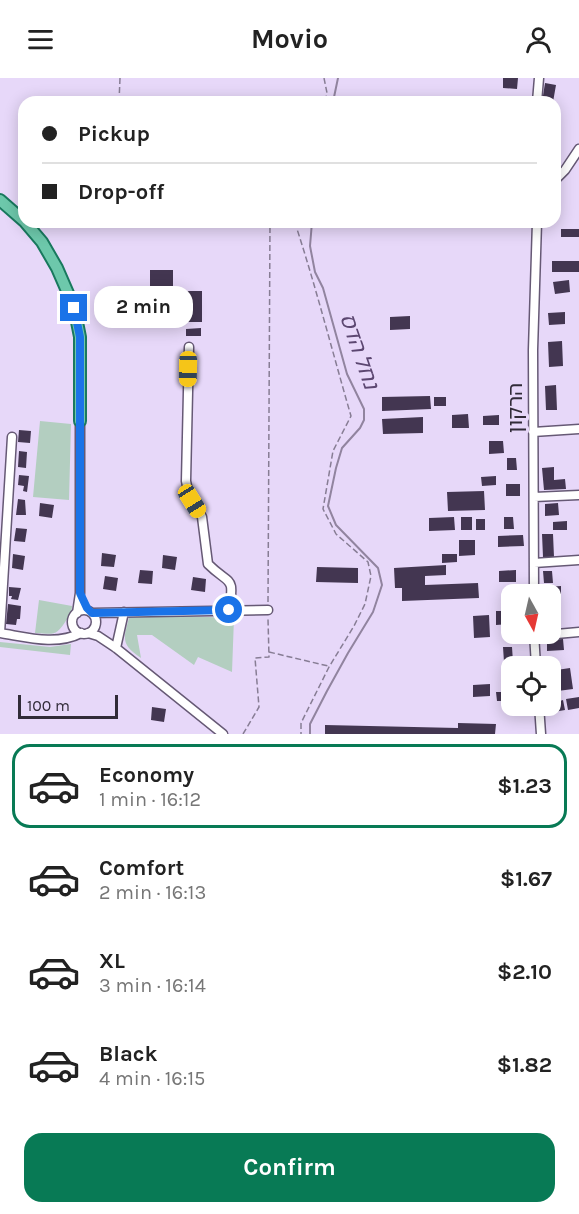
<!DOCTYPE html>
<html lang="en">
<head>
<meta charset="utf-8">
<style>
	:root { --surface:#fff; --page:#f2f2f2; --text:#222; --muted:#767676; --line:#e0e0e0; --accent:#087a55 }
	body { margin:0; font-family:Karla,"Noto Sans Hebrew",sans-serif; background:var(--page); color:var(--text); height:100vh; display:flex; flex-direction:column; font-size:22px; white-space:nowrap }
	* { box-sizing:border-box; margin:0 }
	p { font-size:20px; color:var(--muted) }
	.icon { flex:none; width:33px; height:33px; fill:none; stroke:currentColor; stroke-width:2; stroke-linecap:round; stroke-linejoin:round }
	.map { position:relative; height:656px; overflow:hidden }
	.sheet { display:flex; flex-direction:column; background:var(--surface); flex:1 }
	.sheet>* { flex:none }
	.banner { position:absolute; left:18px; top:18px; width:543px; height:132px; border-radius:18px; box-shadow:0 3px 15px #0003; display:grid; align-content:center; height:132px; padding:0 24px; background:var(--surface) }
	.needle { width:39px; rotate:172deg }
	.tools { position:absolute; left:501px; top:506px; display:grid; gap:12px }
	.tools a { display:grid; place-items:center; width:60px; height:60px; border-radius:12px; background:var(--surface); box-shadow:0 3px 15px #0003; font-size:30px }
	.scale { position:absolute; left:18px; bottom:15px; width:100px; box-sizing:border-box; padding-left:6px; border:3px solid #312b38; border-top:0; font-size:16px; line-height:21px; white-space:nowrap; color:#312b38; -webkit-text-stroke:4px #e7d8f9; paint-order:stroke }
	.end { position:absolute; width:27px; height:27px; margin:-14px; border:8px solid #1a73e8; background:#fff; box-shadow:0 0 0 3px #fff }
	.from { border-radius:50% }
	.bubble { position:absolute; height:42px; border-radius:18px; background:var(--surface); box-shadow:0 3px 15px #0003; font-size:20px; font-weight:700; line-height:42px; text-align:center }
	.car { position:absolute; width:18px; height:36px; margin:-18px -9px; border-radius:8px; box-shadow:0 0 4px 2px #0007; background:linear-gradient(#f5c518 24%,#345 0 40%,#f5c518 0 76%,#345 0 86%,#f5c518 0) }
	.banner b { display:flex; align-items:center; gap:21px; height:57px; font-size:22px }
	.banner b+b { border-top:2px solid var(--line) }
	.banner i { width:15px; height:15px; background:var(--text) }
	ul { padding:10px 0 0; list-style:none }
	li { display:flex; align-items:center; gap:18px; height:84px; margin:0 12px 9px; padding:0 12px; border:3px solid transparent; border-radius:18px }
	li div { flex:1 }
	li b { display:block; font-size:22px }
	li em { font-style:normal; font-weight:700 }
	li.active { border-color:var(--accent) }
	li>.icon { width:54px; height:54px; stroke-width:1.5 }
	.action { display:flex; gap:12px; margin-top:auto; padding:12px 24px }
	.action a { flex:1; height:69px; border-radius:18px; background:var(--accent); color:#fff; font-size:24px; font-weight:700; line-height:69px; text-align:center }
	header { display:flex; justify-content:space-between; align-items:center; height:78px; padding:0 24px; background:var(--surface); font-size:27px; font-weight:700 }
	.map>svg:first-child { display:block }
</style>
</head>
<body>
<header><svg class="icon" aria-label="menu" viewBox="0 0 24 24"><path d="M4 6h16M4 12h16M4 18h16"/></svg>Movio<svg class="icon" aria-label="person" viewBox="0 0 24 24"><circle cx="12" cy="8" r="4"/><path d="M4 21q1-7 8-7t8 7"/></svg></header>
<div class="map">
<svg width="579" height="656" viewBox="0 0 579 656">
	<rect width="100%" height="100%" fill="#e7d8f9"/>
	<path fill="#b3cec0" d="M40 343 71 346 69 422 33 419Z
		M39 522 72 528C72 534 70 536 67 541 56 559 54 556 35 555Z
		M130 536 234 540 232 594 198 579 194 587 152 557H137L141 580C119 565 124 560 130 536Z
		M0 564 50 569 71 566 70 577 0 569Z"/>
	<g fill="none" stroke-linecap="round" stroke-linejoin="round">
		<path stroke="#91849f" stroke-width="2" d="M333 24 338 0
			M310 656V646L327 613 348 575 373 534 382 507 378 490 336 447 328 428 336 390 342 370 360 350 364 342V331L347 296 323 210 315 194 310 168 312 144"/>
	</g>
	<path fill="#433651" d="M503 0H518L517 11 503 10Z
		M545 5 556 7 553 24H542Z
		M561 151H579V159H561Z
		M552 183H579V194H552Z
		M150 192H173V246H150Z
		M569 202 570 214 555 216 553 204Z
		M184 213H202V244H184Z
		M565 234V246L549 247 548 235Z
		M410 238V251L390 252V239Z
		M201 250V258H186V251Z
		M562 263 563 288 549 289 548 264Z
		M556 307 557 332H546L545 308Z
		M430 318 431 331 382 333V319Z
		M434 319H446V328H434Z
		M468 336 469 350H452V337Z
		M499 337V347H483V338Z
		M423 339V355L383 356 382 341Z
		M19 352 31 353 30 365 18 364Z
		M489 363H503L504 375 489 376Z
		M19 373 27 374 26 390 18 389Z
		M507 380H516L517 392H507Z
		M554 389V402L565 401 566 411 544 412 542 390Z
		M19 397 29 398 27 414 23 413 24 408 18 407Z
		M496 398V407L482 408 481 399Z
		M506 406H520V418H506Z
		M484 413 485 432 448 433 447 414Z
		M18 421 25 422 26 437H16Z
		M40 425 54 427 52 440 39 438Z
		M558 425 559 437 545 438V426Z
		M454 439 455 452 429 453V440Z
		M461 439H472V452H461Z
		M504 439H513L514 451H504Z
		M476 441H485V452H476Z
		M567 443V452H553V444Z
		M16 450 27 451 25 464 14 463Z
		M542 456H553L554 479H543Z
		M523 457 524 468 498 469V458Z
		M459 462H475V477L459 478Z
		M102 475 116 477 114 489 101 488Z
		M13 476 25 478 23 492 12 490Z
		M442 476H457V484L442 485Z
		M163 477 177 479 175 492 162 490Z
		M446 487V497L425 498V507L478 505 479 520 402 523V510H395L394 490Z
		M317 489 358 490V505L316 504Z
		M140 492 153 493 152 506 138 505Z
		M516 492V504H499V493Z
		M543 493H552L553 505H544Z
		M105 498 118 500 116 513 103 511Z
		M193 499 206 501 205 514 191 512Z
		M561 508V516H547L546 509Z
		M9 509 21 510 18 522 11 521 12 518H9Z
		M8 526 21 528 20 541H17L16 547 6 546Z
		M555 526 556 546 550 547V527Z
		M496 533H509L510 546 496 547Z
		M489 537 490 559 474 560 473 538Z
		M563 561 564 572 547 573V562Z
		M503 569H512L513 584H504Z
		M570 590 573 611 550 614V593Z
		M490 606V618L473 619V607Z
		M496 614H509V623H497Z
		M579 619V630L568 632 566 621Z
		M563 622 565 632 548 635 547 627Z
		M152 629 166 631 164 644 151 642Z
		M458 645 496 646 495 656H325V647L458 650Z"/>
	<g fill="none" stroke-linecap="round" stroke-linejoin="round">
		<defs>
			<path id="minor" d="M537 24 539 0
				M555 102 565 92 579 71
				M189 269 186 403 188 413 202 439 208 486C230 508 235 496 229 533
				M533 354 579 351
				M534 419 579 417
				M534 485 579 482
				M534 516 533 272 537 144
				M72 544a12 12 0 1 1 24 0a12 12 0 1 1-24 0Z
				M77 535 80 515V343
				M92 535 268 532
				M0 555 12 359
				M0 555C26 559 56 568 81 555
				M88 555 98 558 116 570 223 656
				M534 555 536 588
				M534 558 579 554
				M116 570 124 534
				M539 627 541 656"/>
			<path id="major" d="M0 122 24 143
				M25 144 42 164 57 190 74 229 80 259V343"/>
		</defs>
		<use href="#minor" stroke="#665975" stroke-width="11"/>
		<use href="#major" stroke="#19795e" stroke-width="14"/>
		<path stroke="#877d94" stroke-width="1.5" stroke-dasharray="6 3" stroke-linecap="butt" d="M324 0 327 15 325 24
			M119 24 120 0
			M299 144 297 151C317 213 333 276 351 338L333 373 323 431 336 456 368 484 371 498 365 526 354 548 329 589 301 645V656
			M268 524 270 144
			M269 574 328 588
			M243 656 259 629 255 580 269 579 268 541"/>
		<use href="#minor" stroke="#fff" stroke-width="8"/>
		<use href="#major" stroke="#6dc8ab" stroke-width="10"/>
	</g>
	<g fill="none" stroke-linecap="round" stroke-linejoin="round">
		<path stroke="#1a73e8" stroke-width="8" d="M74 230 80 259V515L87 530 92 535 229 532"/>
	</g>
	<g text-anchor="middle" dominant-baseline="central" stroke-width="6" stroke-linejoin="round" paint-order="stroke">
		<g font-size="21" fill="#312b38" stroke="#e7d8f9">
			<text transform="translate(515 330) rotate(-90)">הרקון</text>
		</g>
		<g font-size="22" font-style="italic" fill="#5c4771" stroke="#e7d8f9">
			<text transform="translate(359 273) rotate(71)">נחל הדס</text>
		</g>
	</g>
</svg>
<div class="tools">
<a><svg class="needle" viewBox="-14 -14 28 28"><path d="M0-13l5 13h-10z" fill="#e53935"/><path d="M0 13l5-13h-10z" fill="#767676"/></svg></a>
<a><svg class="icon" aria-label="locate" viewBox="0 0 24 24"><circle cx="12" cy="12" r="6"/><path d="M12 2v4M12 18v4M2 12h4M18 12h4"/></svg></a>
</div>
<div class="scale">100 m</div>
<i class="end from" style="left:229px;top:532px"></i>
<i class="end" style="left:74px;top:230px"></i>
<div class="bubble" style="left:94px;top:208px;width:99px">2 min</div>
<i class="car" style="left:188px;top:291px;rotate:181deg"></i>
<i class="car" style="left:192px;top:423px;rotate:148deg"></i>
<div class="banner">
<b><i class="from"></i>Pickup</b>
<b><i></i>Drop-off</b>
</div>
</div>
<section class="sheet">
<ul>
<li class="active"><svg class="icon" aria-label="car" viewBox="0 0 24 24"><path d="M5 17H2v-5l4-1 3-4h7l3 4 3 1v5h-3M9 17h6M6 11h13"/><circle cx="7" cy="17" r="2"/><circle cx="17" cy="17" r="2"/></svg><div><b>Economy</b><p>1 min · 16:12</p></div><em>$1.23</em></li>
<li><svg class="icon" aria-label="car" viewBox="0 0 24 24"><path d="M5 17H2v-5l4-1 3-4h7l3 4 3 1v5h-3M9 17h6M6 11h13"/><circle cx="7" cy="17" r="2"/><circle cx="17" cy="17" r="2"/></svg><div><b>Comfort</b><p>2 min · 16:13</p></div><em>$1.67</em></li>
<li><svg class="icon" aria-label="car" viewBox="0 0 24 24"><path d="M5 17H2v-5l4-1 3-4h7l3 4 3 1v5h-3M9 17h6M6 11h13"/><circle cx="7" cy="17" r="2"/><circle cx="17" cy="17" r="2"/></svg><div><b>XL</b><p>3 min · 16:14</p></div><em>$2.10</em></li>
<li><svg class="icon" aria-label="car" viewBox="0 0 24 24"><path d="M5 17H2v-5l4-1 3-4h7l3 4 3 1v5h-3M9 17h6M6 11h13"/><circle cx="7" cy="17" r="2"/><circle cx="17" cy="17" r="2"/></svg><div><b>Black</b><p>4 min · 16:15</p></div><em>$1.82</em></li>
</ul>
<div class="action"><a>Confirm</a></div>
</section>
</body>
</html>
